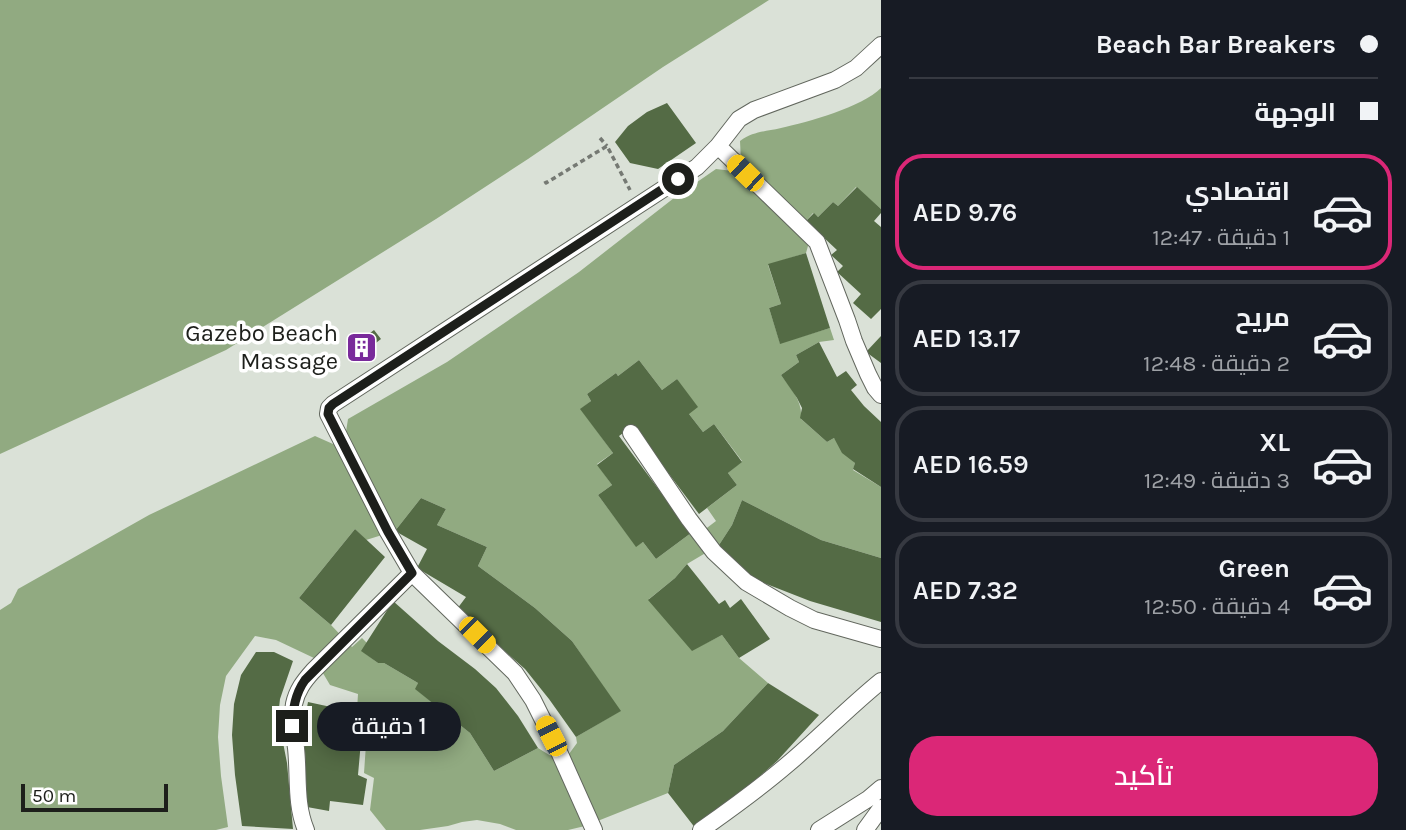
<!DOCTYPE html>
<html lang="ar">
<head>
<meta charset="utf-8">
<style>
	:root { --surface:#171b24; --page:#242831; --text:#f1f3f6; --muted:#9ea1a6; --line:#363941; --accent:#db2777 }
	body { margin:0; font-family:Karla,Cairo,sans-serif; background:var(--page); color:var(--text); direction:rtl; height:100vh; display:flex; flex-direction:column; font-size:26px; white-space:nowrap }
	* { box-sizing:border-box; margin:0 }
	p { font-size:23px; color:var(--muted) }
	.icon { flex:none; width:38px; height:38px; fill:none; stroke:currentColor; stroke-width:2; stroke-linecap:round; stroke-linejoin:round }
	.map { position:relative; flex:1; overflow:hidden; direction:ltr }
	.details { display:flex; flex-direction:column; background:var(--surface); width:525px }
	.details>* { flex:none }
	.top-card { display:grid; align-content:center; height:154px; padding:0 28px; background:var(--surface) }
	.scale { position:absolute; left:21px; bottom:18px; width:147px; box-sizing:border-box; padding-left:7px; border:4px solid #1d1f1b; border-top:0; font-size:19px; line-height:24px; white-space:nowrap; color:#1d1f1b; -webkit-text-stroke:5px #fff; paint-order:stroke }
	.end { position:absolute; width:32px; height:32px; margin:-16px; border:9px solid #1d1f1b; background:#fff; box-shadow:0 0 0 4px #fff }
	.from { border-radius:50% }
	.bubble { position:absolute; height:49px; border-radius:24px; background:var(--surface); box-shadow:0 4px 18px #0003; font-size:23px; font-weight:600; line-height:49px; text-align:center; direction:rtl }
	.car { position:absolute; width:21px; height:42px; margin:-21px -10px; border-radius:9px; box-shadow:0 0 5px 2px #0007; background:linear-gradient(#f5c518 24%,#345 0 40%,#f5c518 0 76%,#345 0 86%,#f5c518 0) }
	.top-card b { display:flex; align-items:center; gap:24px; height:66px; font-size:26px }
	.top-card b+b { border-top:2px solid var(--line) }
	.top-card i { width:18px; height:18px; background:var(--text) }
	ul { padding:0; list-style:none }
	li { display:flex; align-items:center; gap:21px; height:116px; margin:0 14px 10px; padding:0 14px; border:4px solid var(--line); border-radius:28px }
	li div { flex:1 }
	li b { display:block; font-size:26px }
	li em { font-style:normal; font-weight:600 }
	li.active { border-color:var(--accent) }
	li>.icon { width:63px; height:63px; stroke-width:1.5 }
	.action { display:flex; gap:14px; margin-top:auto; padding:14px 28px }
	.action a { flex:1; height:80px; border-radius:28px; background:var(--accent); color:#fff; font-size:28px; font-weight:600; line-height:80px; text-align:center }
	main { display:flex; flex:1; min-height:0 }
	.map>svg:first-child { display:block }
</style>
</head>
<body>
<main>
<section class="details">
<div class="top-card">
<b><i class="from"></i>Beach Bar Breakers</b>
<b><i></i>الوجهة</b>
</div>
<ul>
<li class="active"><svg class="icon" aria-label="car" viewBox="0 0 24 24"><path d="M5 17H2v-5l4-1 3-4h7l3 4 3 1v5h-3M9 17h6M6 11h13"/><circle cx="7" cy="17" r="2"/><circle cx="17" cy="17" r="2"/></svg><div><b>اقتصادي</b><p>1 دقيقة · 12:47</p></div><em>AED 9.76</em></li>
<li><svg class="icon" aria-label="car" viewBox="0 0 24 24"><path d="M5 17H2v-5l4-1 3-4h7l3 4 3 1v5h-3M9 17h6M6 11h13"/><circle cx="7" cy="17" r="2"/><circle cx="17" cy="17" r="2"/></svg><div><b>مريح</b><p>2 دقيقة · 12:48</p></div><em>AED 13.17</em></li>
<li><svg class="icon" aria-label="car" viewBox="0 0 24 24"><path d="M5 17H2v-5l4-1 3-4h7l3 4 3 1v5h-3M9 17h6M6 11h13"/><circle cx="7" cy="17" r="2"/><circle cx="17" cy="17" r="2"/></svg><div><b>XL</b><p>3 دقيقة · 12:49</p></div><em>AED 16.59</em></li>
<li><svg class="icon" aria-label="car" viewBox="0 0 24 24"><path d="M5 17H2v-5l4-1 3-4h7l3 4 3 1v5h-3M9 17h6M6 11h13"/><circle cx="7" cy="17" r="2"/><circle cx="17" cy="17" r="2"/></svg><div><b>Green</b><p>4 دقيقة · 12:50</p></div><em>AED 7.32</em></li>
</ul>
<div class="action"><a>تأكيد</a></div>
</section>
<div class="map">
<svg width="881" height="830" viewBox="0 0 881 830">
	<rect width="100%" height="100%" fill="#dae1d7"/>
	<path fill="#91aa81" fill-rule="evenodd" d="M0 0H769L663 67 528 159 436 219 226 350 0 454Z
		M881 88V209L856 187 838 206 833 202 818 217 813 213 806 221 813 228 806 253 768 265 781 304 769 308 780 343 830 328 834 340 819 342 796 355 799 362 781 375C791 389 803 401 801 419L827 442 834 438 855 463 853 470 881 487V558L821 540 742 500 732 525 719 545 687 564 675 578 649 599 692 650 722 635 739 658 768 683 723 731 674 765 668 793 585 826 568 830H516L500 824 477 820 462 822 448 826 420 830H386L370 810 374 778 364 773 367 730 356 726 358 694 330 685 314 658 276 640 255 636 226 676 220 705 218 737 221 776 228 827 216 830H0V610L11 603 18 589 149 515 315 436 333 444 345 438 348 419 447 362 503 324 579 272 674 198 716 169 733 171 741 162 740 141C754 131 764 132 781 128 808 122 862 107 881 88ZM639 360 662 390 677 379 689 414 703 432 714 424 742 461 728 473 737 485 707 508 716 521 695 537 691 533 656 559 643 542 636 546 598 495 612 485 597 464 613 453 581 409 591 401 587 394 616 373 618 376ZM421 498 446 509 437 525 487 547 478 566 535 608 572 641 620 711 576 737 577 743 569 754 559 761 538 748 494 771 470 733 416 689 418 683 384 663H378L362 651 367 643 362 638 352 647 331 625 299 598 355 529 366 540 395 531Z"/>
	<path fill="#546b45" d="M667 103 696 143 658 169 630 163 615 142 628 126 647 112Z
		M857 187 881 209V213L874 221 881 227V309L871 319 853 303 861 294 837 272 843 266 831 255 837 250 806 221 814 213 818 217 833 202 838 206Z
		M806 253 830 328 780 344 769 308 781 304 768 264Z
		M374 330 381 339 372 346 365 337Z
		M881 336V363L866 352Z
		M362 338 369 349 360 355 352 345Z
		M819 342 837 377 846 371 857 385 851 390 864 406 881 422V487L853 469 855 463 842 453 834 438 827 442 800 418 802 408 797 398 781 375 799 362 796 355Z
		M639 360 662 390 677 379 698 407 689 414 703 432 714 424 742 462 728 473 737 485 699 514 633 426 619 436 691 533 656 559 643 542 636 547 598 495 612 485 597 465 613 453 580 409 591 401 587 394 616 373 618 376Z
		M421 498 446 509 437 525 487 547 478 566 535 608 572 641 621 711 576 737 549 699 525 669 457 609 466 597 417 568 427 549 395 531Z
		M742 500 821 540 881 558V622L810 601 756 580 730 558 719 545 732 525Z
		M355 529 385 557 331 625 299 598Z
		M687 564 719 604 725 600 730 608 741 599 770 639 739 658 722 635 692 651 648 600 675 578Z
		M393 601 438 641 475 669 496 688 518 716 538 748 494 771 470 733 415 689 418 683 384 663H378L361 651Z
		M256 652H274L293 661 280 699 278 717 287 763 293 829 242 826 235 775 232 735 234 704 241 675Z
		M768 683 819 715 777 761 752 783 696 829 668 793 674 765 723 731Z
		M308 702 354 712 352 738 361 741 358 775 367 779 363 805 330 801 329 811 307 807 304 723Z"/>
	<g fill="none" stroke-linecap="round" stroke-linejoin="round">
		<defs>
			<path id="street" d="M718 146 817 242 847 320 854 341 868 374 875 388 881 395
				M631 433 689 519 714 552 746 582 790 608 814 620 881 639
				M306 830C295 804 299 776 296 748 294 733 291 720 294 704 297 690 304 681 313 671L412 573
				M594 830 560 754 533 700 515 673 412 573 388 532 328 414 329 408 333 404 697 167 718 146 739 119 754 110 835 80 856 68 881 45
				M701 830C731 809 760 788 788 764 820 737 849 707 881 681
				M819 830 868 799 881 788
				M865 830 881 808"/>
		</defs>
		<use href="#street" stroke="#62675e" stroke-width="18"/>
		<path stroke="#757973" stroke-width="3.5" stroke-dasharray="5 3.5" stroke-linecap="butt" d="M600 138 607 146
			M545 181 546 183 607 146 630 190"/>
		<use href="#street" stroke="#fff" stroke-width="16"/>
	</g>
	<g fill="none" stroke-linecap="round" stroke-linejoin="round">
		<path stroke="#1d1f1b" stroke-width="9" d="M292 726C293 709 295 694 305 680L412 573 388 532 328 414 329 408 333 404 678 179"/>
	</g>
	<defs>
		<symbol id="building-square" viewBox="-11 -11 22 22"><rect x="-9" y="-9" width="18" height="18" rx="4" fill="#792a9b" stroke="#fff"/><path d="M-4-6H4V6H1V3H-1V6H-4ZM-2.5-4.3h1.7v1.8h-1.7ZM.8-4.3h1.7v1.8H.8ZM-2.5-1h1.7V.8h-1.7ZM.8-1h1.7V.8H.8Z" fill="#fff"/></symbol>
	</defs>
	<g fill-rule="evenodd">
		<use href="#building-square" x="344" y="330" width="35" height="35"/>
	</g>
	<g text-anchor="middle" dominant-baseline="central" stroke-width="7" stroke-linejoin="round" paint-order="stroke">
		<g font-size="24" fill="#1d1f1b" stroke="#fff" text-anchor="end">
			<text x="338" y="333">Gazebo Beach<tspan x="338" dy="28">Massage</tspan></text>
		</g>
	</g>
</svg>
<div class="scale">50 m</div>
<i class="end from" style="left:678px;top:179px"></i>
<i class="end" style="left:292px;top:726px"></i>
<div class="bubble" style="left:317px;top:702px;width:144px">1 دقيقة</div>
<i class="car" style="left:745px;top:173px;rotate:314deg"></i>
<i class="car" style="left:477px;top:635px;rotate:135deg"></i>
<i class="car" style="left:551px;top:736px;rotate:333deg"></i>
</div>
</main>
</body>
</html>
